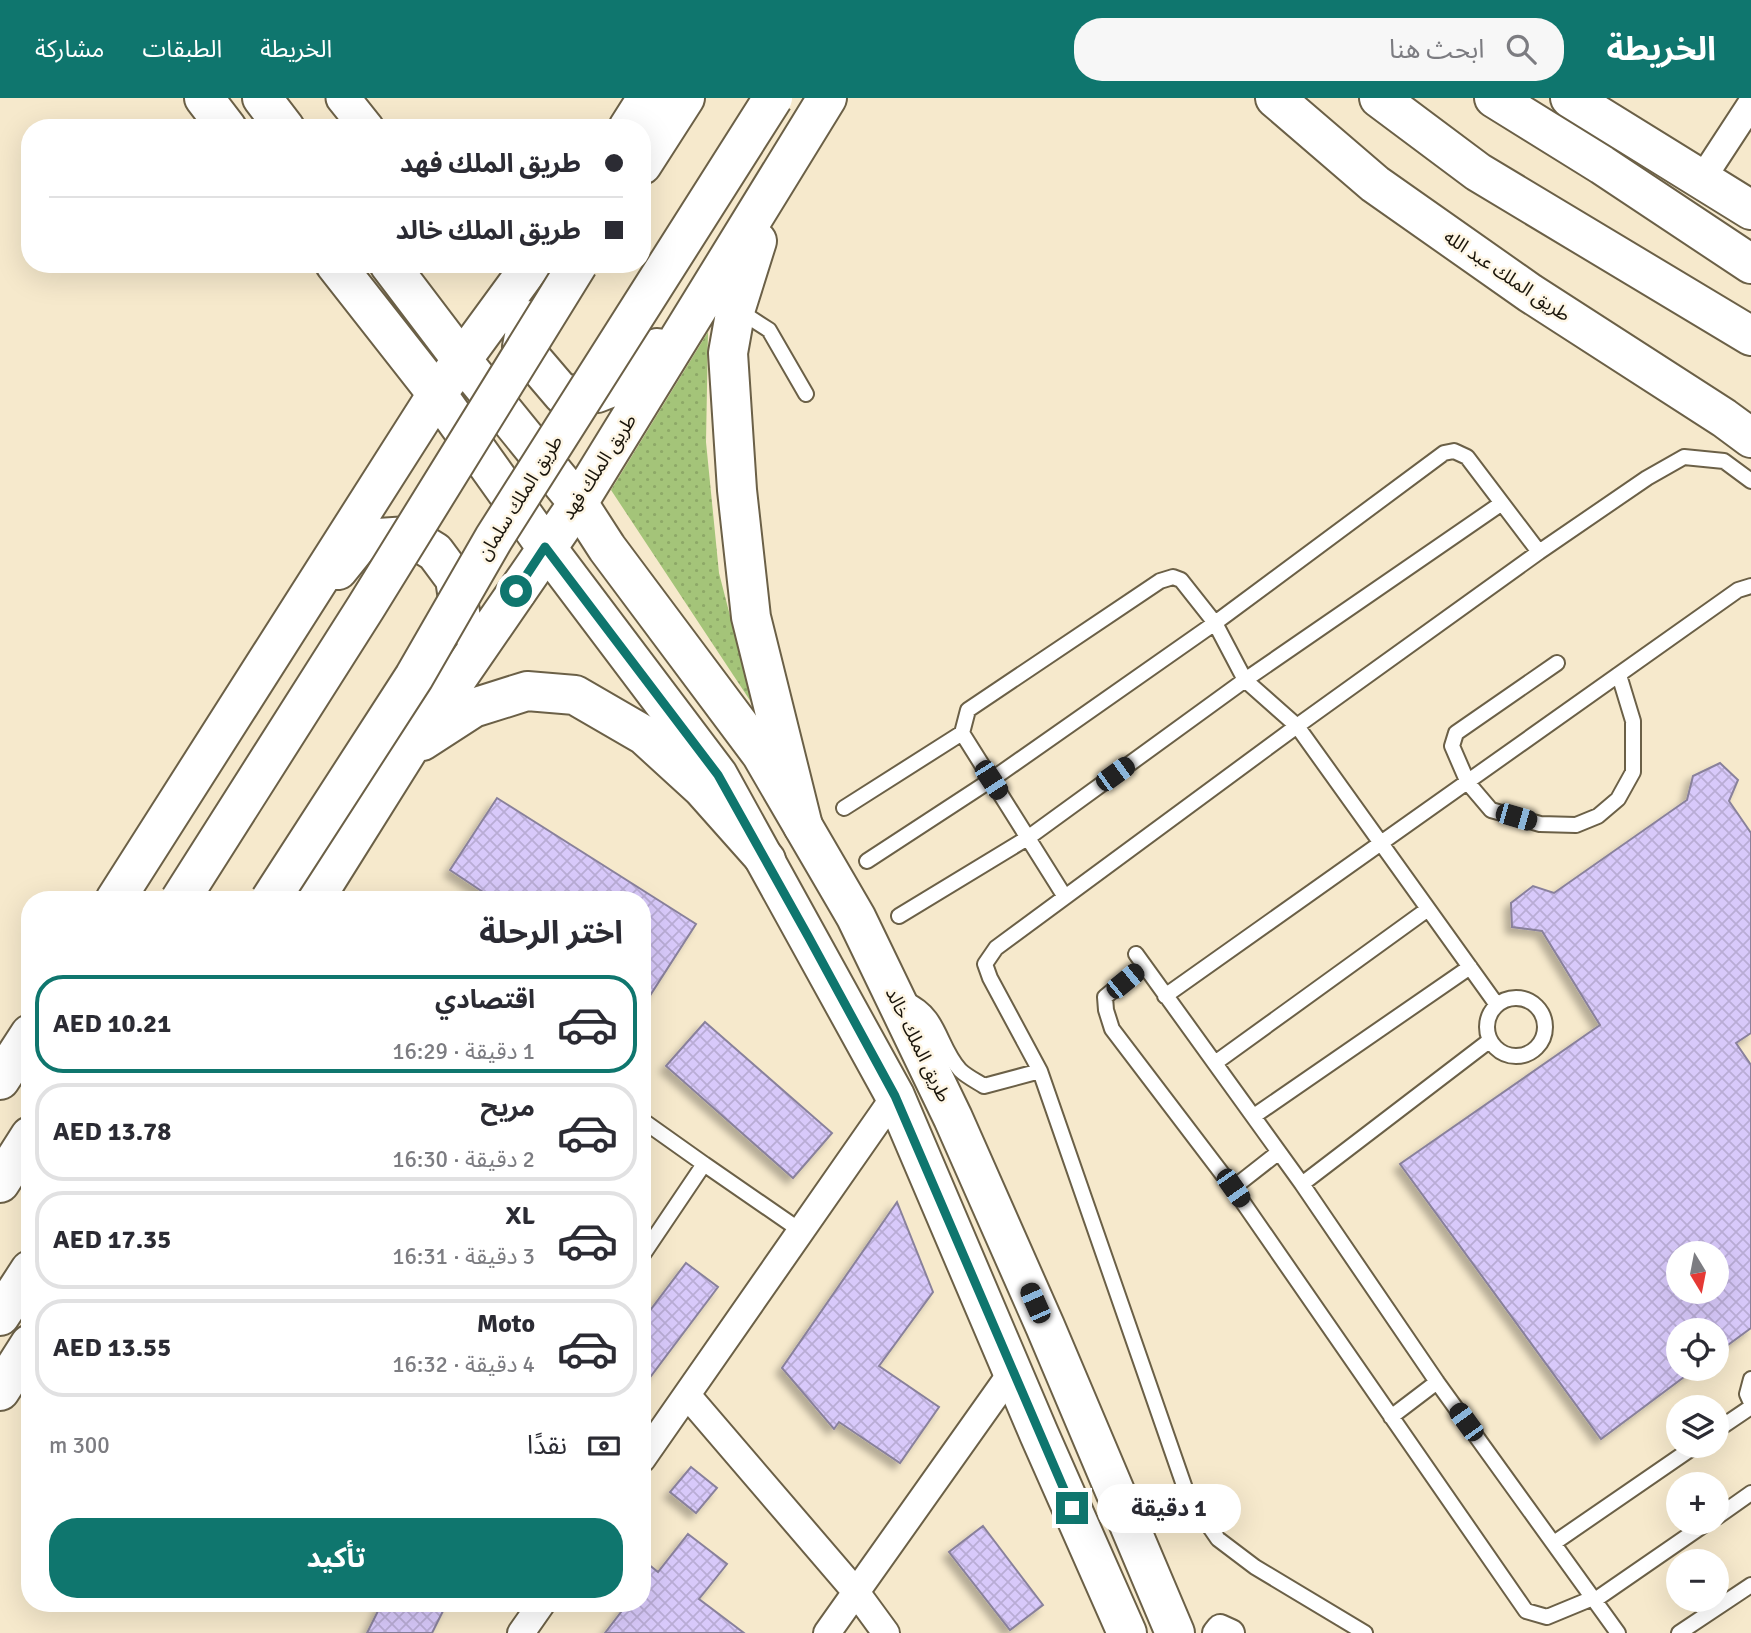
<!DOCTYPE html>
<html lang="ar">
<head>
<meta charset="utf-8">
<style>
	:root { --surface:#fff; --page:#f7f7f7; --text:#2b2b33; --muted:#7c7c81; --line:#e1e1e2; --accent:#0f766e }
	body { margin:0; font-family:Signika,"Noto Sans Arabic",sans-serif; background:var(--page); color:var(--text); direction:rtl; height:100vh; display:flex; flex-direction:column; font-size:26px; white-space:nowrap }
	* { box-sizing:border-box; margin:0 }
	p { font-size:23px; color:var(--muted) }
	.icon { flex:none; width:38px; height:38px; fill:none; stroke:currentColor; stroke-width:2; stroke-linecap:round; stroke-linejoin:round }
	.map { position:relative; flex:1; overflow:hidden; direction:ltr }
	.side { position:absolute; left:21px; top:793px; width:630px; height:721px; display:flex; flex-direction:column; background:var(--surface); border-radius:28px; box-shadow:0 7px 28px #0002; direction:rtl }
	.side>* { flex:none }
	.guide { position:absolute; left:21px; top:21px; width:630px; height:154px; border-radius:28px; box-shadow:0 7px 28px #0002; direction:rtl; display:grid; align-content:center; height:154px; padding:0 28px; background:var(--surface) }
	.needle { width:46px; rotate:170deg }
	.buttons { position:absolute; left:1666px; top:1143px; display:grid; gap:14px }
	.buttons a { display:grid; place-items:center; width:63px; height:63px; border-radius:50%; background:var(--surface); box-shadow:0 7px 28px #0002; font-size:35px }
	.end { position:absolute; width:32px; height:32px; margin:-16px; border:9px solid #0f766e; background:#fff; box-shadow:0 0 0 4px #fff }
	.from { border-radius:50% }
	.bubble { position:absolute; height:49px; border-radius:24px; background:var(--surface); box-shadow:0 7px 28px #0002; font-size:23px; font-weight:700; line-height:49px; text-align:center; direction:rtl }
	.car { position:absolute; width:21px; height:42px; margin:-21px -10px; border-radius:9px; box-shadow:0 0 5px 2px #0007; background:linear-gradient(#222 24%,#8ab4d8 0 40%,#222 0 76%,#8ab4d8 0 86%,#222 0) }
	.guide b { display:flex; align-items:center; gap:24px; height:66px; font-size:26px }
	.guide b+b { border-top:2px solid var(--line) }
	.guide i { width:18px; height:18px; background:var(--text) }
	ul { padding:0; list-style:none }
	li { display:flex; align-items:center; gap:21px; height:98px; margin:0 14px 10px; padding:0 14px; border:4px solid var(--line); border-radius:28px }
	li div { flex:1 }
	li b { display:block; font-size:26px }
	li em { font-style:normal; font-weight:700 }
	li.on { border-color:var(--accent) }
	li>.icon { width:63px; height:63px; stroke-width:1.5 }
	h2 { padding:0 28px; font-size:32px; line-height:84px }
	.pay { display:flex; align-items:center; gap:18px; height:77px; padding:0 28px; font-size:26px }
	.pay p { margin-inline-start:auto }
	.cta { display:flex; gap:14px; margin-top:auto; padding:14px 28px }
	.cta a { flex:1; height:80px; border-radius:28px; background:var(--accent); color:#fff; font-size:28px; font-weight:700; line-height:80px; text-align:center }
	header { display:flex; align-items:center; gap:42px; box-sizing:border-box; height:98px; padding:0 35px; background:var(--accent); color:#fff }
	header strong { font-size:33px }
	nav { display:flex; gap:38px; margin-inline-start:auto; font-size:24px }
	.search { width:490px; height:63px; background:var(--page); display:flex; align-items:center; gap:18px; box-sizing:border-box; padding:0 24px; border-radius:28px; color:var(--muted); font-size:26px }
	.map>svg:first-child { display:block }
</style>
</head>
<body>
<header>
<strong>الخريطة</strong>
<div class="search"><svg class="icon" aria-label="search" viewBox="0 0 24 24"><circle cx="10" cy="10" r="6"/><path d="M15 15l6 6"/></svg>ابحث هنا</div>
<nav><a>الخريطة</a><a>الطبقات</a><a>مشاركة</a></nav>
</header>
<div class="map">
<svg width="1751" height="1535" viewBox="0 0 1751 1535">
	<defs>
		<pattern id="grass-dots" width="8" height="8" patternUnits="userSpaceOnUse" patternTransform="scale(1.75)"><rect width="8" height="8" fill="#a4c479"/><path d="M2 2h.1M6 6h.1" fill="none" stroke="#8da867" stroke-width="1.8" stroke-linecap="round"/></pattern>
		<pattern id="building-cross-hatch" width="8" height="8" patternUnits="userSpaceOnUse" patternTransform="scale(1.75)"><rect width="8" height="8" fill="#d8c9fa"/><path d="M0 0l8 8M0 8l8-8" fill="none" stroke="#b9acd5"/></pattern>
		<filter id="shadow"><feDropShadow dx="-6" dy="6" stdDeviation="3.5" flood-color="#0004"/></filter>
	</defs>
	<rect width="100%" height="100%" fill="#f6e9cc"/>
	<path fill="url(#grass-dots)" d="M708 234 706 344 719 475 753 607 611 392Z"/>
	<path fill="url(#building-cross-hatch)" stroke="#89819b" stroke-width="2" fill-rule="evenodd" filter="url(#shadow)" d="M1720 665 1738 682 1729 703 1751 735V935L1736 945 1751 967V1230L1717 1255V1232H1678V1270H1696L1601 1341 1400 1066 1600 927 1542 833 1512 829 1511 805 1533 788 1554 795 1687 702 1693 678ZM1678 1155H1717V1194H1678Z
		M497 700 696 826 642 910V802H495L450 772Z
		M705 924 832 1035 793 1080 666 968Z
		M897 1104 933 1194 879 1268 939 1309 900 1365 839 1324 834 1331 782 1270Z
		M686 1165 718 1189 642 1290V1223Z
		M691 1369 717 1390 696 1415 670 1394Z
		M983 1428 1043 1507 1010 1532 949 1454Z
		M688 1436 727 1466 699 1501 744 1535H605L628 1505H642V1461L658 1474Z
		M382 1505H447L432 1535H367Z"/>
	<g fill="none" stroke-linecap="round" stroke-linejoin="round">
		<defs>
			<path id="service" d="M738 212 769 232 806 296
				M1557 565 1456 635 1452 648 1468 685 1491 712 1540 726 1576 727 1598 718 1618 701 1633 674V623L1619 577
				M844 710 962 635
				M867 763 991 682 1215 525 1444 355 1454 353 1467 359 1539 454
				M1065 799 962 635 968 612 1160 483 1173 479 1181 482 1215 525 1245 582 1297 628 1497 907
				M899 818 1029 739 1245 582 1502 405
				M1136 856 1302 1086
				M1144 867 1105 899 1106 912 1112 931 1233 1090 1526 1513 1547 1519 1593 1500
				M1165 898 1738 492 1751 488
				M1487 929a29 29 0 1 1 58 0a29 29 0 1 1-58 0Z
				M907 902C941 917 938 948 960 972 966 978 976 983 984 988L1040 973 990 880 985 866 996 850 1297 628 1539 454 1647 380 1684 359 1724 363 1751 383
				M1489 943 1302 1086 1437 1284 1618 1535
				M1215 965 1428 811
				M1040 973 1187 1396 1218 1441 1255 1469 1365 1535
				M1254 1018 1470 869
				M642 1022 704 1066 642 1158
				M704 1066 801 1133
				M1233 1090 1279 1054
				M1751 1281 1747 1296 1751 1305
				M1391 1319 1437 1284
				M1717 1332 1751 1309
				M1717 1419 1751 1395
				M1554 1445 1695 1348
				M1595 1502 1708 1424
				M1679 1535 1751 1487"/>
			<path id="minor" d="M1702 81 1751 6
				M687 1297 856 1494 886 1535
				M642 1361 895 998
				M521 1535 542 1505
				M827 1535 1012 1274
				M1216 1535 1220 1530 1231 1535"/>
			<path id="tertiary" d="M343 0 367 30"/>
			<path id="secondary" d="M204 0 227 30
				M262 0 285 30
				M335 166 437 296
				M389 166 461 261
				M578 405 607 450 761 656 856 819 953 1020 1045 1228 1175 1535
				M546 449 718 677 895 998 1039 1336 1127 1535"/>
			<path id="primary" d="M1275 0 1375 86 1530 195 1724 320 1751 340
				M1570 0 1751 112
				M628 30 647 0
				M757 143 736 210 728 255 737 392 751 519 803 728
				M527 222 522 249 563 297 597 295 635 280 657 250
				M461 261 578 405
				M437 296 546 449
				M338 472 363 441 409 438 435 454 455 481 462 527
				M422 643 473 610 527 593 575 597 644 637 702 690 766 762
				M115 802 437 296 532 166
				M314 802 408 652 578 405 827 0
				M0 982 30 936
				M0 1293 30 1246"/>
			<path id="trunk" d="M642 67 685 0
				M0 1085 30 1038
				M0 1218 30 1172"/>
			<path id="motorway" d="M1379 0 1478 74 1751 238
				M1494 0 1602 67 1751 166"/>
		</defs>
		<use href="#service" stroke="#6b6047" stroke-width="18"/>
		<use href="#minor" stroke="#6b6047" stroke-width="30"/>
		<use href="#tertiary" stroke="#6b6047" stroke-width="37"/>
		<use href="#secondary" stroke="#6b6047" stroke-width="42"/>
		<use href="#primary" stroke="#6b6047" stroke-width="42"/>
		<use href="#trunk" stroke="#6b6047" stroke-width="42"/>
		<use href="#motorway" stroke="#6b6047" stroke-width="42"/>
		<use href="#service" stroke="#fff" stroke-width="14"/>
		<use href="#minor" stroke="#fff" stroke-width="26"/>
		<use href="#tertiary" stroke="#fff" stroke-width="33"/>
		<use href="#secondary" stroke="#fff" stroke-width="38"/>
		<use href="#primary" stroke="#fff" stroke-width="38"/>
		<use href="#trunk" stroke="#fff" stroke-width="38"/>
		<use href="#motorway" stroke="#fff" stroke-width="38"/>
		<defs>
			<path id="trunk-bridge" d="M180 802 366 509 578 166
				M270 802 414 579 494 440 773 0"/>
		</defs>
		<use href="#trunk-bridge" stroke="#6b6047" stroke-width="42" stroke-linecap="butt"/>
		<use href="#trunk-bridge" stroke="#fff" stroke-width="38"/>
	</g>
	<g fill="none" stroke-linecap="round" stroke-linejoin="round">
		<path stroke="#0f766e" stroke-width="9" d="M516 493 545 449 718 677 808 838 895 998 1072 1410"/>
	</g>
	<g text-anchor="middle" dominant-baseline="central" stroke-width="5" stroke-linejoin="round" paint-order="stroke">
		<g font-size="19" fill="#1a150b" stroke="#fef6e5">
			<text transform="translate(1507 178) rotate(34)">طريق الملك عبد الله</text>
			<text transform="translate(599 369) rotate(-57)">طريق الملك فهد</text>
			<text transform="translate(520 400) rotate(-58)">طريق الملك سلمان</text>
			<text transform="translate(918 947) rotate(64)">طريق الملك خالد</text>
		</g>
	</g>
</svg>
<div class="buttons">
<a><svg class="needle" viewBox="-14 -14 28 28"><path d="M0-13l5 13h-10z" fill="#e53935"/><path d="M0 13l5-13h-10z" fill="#7c7c81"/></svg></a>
<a><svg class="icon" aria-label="locate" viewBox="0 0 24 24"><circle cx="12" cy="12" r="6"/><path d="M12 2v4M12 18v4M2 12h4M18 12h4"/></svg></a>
<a><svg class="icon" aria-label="layers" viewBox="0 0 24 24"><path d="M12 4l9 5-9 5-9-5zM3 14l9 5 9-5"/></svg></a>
<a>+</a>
<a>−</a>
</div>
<i class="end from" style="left:516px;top:493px"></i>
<i class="end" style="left:1072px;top:1410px"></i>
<div class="bubble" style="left:1097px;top:1386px;width:144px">1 دقيقة</div>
<i class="car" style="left:1115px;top:676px;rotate:54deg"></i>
<i class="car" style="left:991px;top:682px;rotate:147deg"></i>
<i class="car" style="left:1516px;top:719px;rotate:106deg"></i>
<i class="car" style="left:1125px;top:883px;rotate:51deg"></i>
<i class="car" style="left:1233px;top:1090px;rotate:145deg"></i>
<i class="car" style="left:1035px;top:1205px;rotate:336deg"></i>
<i class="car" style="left:1466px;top:1324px;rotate:324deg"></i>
<div class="guide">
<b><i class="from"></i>طريق الملك فهد</b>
<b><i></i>طريق الملك خالد</b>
</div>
<section class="side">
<h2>اختر الرحلة</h2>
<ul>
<li class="on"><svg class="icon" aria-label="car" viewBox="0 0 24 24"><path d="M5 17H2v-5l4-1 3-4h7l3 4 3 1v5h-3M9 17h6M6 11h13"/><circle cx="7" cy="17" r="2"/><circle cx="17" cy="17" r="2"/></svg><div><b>اقتصادي</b><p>1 دقيقة · 16:29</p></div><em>AED 10.21</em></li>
<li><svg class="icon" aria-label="car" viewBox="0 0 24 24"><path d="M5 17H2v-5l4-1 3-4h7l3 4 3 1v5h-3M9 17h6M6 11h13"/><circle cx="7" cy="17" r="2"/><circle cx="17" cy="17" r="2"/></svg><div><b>مريح</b><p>2 دقيقة · 16:30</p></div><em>AED 13.78</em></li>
<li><svg class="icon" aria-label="car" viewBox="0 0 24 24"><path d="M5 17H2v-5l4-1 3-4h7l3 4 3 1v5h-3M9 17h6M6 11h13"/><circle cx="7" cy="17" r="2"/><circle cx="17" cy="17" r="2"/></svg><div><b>XL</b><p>3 دقيقة · 16:31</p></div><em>AED 17.35</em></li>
<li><svg class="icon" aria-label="car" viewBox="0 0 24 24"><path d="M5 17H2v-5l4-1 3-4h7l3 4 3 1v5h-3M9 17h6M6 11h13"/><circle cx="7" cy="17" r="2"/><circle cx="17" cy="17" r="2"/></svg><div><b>Moto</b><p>4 دقيقة · 16:32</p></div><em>AED 13.55</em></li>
</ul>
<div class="pay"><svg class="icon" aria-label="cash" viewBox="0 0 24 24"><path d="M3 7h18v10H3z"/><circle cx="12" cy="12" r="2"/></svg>نقدًا<p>300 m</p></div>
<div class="cta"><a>تأكيد</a></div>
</section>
</div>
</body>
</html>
